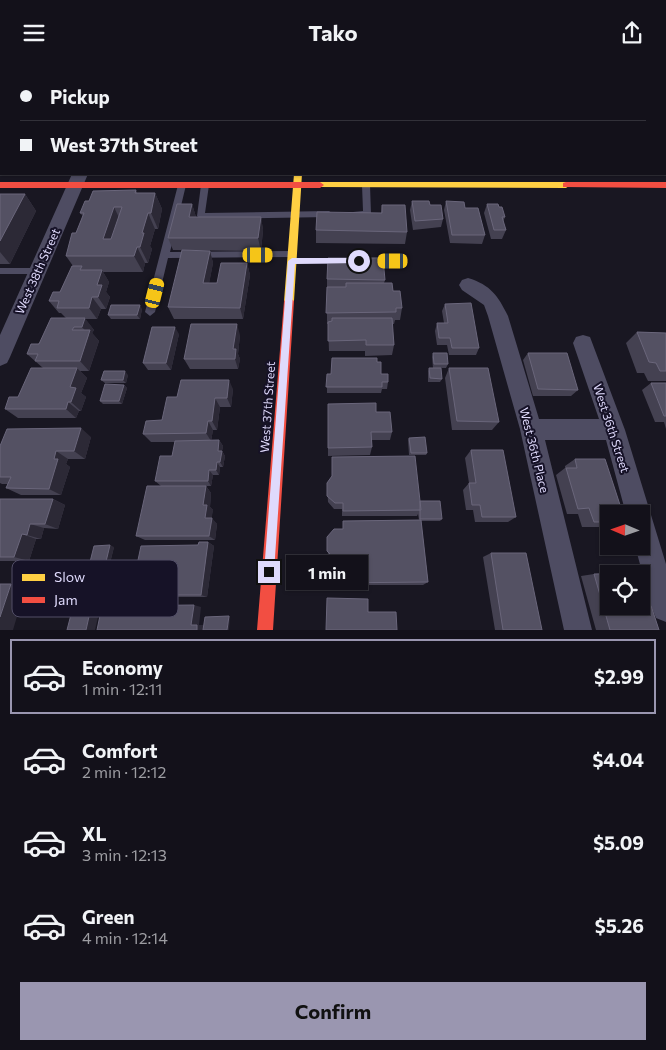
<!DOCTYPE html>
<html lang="en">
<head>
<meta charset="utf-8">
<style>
	:root { --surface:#13111a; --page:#201f27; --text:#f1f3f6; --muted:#9d9da2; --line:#323139; --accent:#9a96b0 }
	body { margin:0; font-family:Commissioner,sans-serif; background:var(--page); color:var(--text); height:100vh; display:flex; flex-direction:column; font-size:19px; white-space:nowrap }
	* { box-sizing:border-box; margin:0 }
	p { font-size:16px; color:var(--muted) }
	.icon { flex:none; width:28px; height:28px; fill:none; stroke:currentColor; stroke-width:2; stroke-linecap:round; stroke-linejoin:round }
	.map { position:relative; height:565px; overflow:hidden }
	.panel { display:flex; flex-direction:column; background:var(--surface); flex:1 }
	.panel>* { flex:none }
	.guide { position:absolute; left:0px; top:0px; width:666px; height:110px; box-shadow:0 1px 4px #0004,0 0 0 1px var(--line); display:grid; align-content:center; height:110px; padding:0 20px; background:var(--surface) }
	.needle { width:32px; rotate:272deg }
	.tools { position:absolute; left:600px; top:440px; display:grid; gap:10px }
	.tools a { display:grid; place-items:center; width:50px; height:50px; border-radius:0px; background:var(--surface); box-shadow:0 1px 4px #0004,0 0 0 1px var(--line); font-size:25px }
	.end { position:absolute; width:22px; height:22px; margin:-11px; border:6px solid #dfdafc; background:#111; box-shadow:0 0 0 2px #111 }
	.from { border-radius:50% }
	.bubble { position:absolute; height:35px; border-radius:0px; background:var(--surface); box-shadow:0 1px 4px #0004,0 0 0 1px var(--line); font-size:16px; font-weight:700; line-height:35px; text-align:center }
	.car { position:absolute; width:15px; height:30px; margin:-15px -8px; border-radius:6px; box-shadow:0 0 4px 1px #0007; background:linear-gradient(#f5c518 24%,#345 0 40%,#f5c518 0 76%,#345 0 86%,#f5c518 0) }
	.guide b { display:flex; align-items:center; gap:18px; height:48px; font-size:19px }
	.guide b+b { border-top:1px solid var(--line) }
	.guide i { width:12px; height:12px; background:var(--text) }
	ul { padding:9px 0 0; list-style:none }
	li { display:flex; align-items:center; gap:15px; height:75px; margin:0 10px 8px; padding:0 10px; border:2px solid transparent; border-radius:0px }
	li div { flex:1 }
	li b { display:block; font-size:19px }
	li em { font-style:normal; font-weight:700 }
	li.selected { border-color:var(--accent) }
	li>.icon { width:45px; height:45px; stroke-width:1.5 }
	.primary-button { display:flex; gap:10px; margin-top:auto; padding:10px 20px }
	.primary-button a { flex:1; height:58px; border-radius:0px; background:var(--accent); color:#111; font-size:20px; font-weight:700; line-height:58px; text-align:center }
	header { display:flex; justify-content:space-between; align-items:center; height:65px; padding:0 20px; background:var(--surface); font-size:22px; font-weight:700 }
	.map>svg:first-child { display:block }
</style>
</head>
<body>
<header><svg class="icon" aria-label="menu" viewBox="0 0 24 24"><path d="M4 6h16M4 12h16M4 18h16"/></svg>Tako<svg class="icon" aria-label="share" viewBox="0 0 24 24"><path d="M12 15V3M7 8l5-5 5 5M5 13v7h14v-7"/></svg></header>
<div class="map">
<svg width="666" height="565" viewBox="0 0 666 565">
	<rect width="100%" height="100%" fill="#191722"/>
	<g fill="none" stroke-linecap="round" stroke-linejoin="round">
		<path fill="#4e4c62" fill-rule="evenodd" d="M182 117 186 120 170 187 292 186 296 189 292 192 168 193 155 247 150 251 145 247 178 120Z
			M205 117 209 120 205 148 329 146 333 149 329 152 201 154 197 151 201 120Z
			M366 117 370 120 371 149 367 152 353 151V147L363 146 362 120Z
			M393 192 397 195C392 201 371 202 366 196L370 193Z
			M292 193H341L345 196 341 199H292L288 196Z
			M0 203H37L41 206 37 209H0Z"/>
		<path fill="#4e4c62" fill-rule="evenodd" d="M298 0H310V1H298Z
			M469 0H481L482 1H470Z
			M601 0H613L614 1H602Z
			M665 14H666V22H665Z
			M72 109H88L10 292 7 298 0 301V270Z
			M468 213C491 220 498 231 508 251L539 354H599L573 278 576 272 583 270 590 272 625 365 666 499V557L656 553 652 543 635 481H641V449H626L606 375H545L592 565H564L520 364 488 251 484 240 462 225 459 220 462 215Z"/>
		<path fill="#ffcf43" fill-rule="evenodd" d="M294 109H302L294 236 289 240 284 236Z
			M320 117H566L570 120 566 123 317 122V118Z"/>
		<path fill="#f24e42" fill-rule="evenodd" d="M0 117H320L324 120 320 123H0Z
			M566 117H666V123L563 122V118Z
			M289 232 294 236 273 565H257L284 236Z"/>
	</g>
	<path fill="#444151" d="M68 0H99V1H69Z
		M156 0H197L196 1H157Z
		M551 0H580L579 1H551Z
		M633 0H666V3L665 4V1H634Z
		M665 28H666V52H665Z
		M665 68 666 69V92H665Z
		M0 74H1V96H0Z
		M136 125 137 128H155L162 144 158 164H155L150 181 152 184 148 198H145L143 207H103L109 217 106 227 110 232 106 244H101L97 254H85L94 265 92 268 99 276 89 306H80L87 313 81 328 86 332 81 346H79L76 353H18L5 344 18 332 43 303 27 289 66 253 61 248H59L49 236 60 227 73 201 66 191 83 151 80 148 89 136Z
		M0 129H25L36 146 10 199H0Z
		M412 136 430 140 443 154 441 162 413 165 410 145Z
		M446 136 485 170 482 179 450 178 444 145Z
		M192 139 196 152H261L263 165 261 186 173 185 168 173Z
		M487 139 499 142 505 152 503 157 506 165 502 174H491L484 148Z
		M382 140 407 167 405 179 316 178V165L381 148Z
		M210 186 213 198 209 218H217L247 198 250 210 243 254H174L168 242Z
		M327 214 385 215 384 218 393 226 402 243 400 255H395L394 259H392L394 280 392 290 365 291V286H329L328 259H327Z
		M445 239 479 283 476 290H449L447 280H437L435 266 437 258H444L442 246Z
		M142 244 140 254H111L108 250Z
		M637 267 666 268V316H648L644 308H637L626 278Z
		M179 269 171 305H148L143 298Z
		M240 270 238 289 240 294 238 304H190L184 294Z
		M433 288 448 299 446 303H433L432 292Z
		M528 288 578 325 571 331H533L523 295Z
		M377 297 381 309 388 317 387 324H382L381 328H327V309H331Z
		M429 303 442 314 440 317H428V306Z
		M449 303 499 357 492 365H452L445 313Z
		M128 310 126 318H105L101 315Z
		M651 318H666V364L664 357H655L642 325Z
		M124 320 127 323 122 339H103L100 336Z
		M233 324 231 342H220L217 365H213L211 376 219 375 223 381 222 386 225 391 223 402H220L219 410H213L211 421H161L155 416 172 391 175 377H151L143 369 162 355 177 332Z
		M328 339 376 347 392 367 390 375H372V382L370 390 328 391Z
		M91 372 85 394H68L66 399 70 402 61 430H21L6 423 8 419H2L0 418V381Z
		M409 373 427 388 426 390H409L408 375Z
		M471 385 516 452 508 457H475L473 445H466L463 425 469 418 465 393Z
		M575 394 609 449V462H582L578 449H567L556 410 565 403V401Z
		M327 418 420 436 442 454 440 456H421L428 517 423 520H333V496L328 490 327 472 343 464V456L419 455 418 449 417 451H342V444H334L328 437Z
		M206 421 211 428 210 442 213 445 211 453 217 459 215 475H145L136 471Z
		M0 434H53L65 440 58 464 44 463 41 474H36L29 496H0Z
		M208 477 214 481 207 532H174L165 530 168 517H143L134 514 198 480Z
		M114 482 107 510H91L87 509Z
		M491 488 542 565H495L483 492Z
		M594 509 659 565H596L581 511Z"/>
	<path fill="#2c2936" d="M17 0H27V1H18Z
		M1 12V42L0 44V13Z
		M155 128 162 144 158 164 151 148Z
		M25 129 36 146 10 199 0 187V176Z
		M192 139 196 152H189Z
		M114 142 122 159 112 189 103 174Z
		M148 148 155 164 150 181 152 184 148 198 140 182 142 168Z
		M261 152 263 165 261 186 258 173Z
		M137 182 145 198 143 207 134 191Z
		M210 186 213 198 207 230 203 218Z
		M247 198 250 210 243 254 240 243Z
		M102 205 109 217 106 227 110 232 106 244 98 232 97 220Z
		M92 232 101 244 97 254 89 243Z
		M140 240 142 244 140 254 137 250Z
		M85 253 94 265 92 268 99 276 89 306 80 296 89 270 82 262Z
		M237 259 240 270 238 289 240 294 238 304 235 294 233 284Z
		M175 262 179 269 171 305 166 298Z
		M77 303 87 313 81 328 86 332 81 346 71 337 70 322Z
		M125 306 128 310 126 318 123 315Z
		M229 315 233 324 231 342 227 333Z
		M124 320 127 323 122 339 119 336Z
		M215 333 220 342 217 365 212 356Z
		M68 337 79 346 76 353 66 344Z
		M208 356 213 365 211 376 206 368Z
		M81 363 91 372 85 394 74 386Z
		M219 375 223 381 222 386 225 391 223 402 220 397 218 386Z
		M56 386 68 394 66 399 70 402 61 430 49 424 54 394Z
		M217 397 220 402 219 410 216 405Z
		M209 405 213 410 211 421 208 416Z
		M206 421 211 428 210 442 213 445 211 458 205 453 203 440Z
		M53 434 65 440 58 464 45 459Z
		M212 453 217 459 215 475 209 471Z
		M30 459 44 463 41 474 27 470Z
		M22 469 36 474 29 496 14 492Z
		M208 477 214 481 207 532 201 530Z
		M110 480 114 482 107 510 103 509Z
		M11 519 26 521 13 565H0V552Z
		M92 538 101 539 95 565H86Z
		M194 540 201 542 199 560H204L203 565H197L191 560Z
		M229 551H230L229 565H227Z"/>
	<path fill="#545163" stroke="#6a667b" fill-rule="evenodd" d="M0 0H9L8 1H1V12L0 13Z
		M71 0H92L91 1H70Z
		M247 0H267V1Z
		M332 0H360V1H332Z
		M416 0H450L451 1H416Z
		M508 0H535V1H509Z
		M665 28H666V43H665Z
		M665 68 666 69V83H665Z
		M0 74H1V87H0Z
		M136 125 135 128H155L151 148H148L142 168H144L140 182H137L134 191H66L72 168H76L84 148H80L85 136H89L93 126ZM114 142H122L111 174H103Z
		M0 129H25L0 176Z
		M412 136H429L430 140H441L443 154 415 156Z
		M446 136 464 137 465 143H478L485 170H452Z
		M177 139H192L189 152H261L258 173H168Z
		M487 139H498L499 142H502L505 152H502L506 165H494Z
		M382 140H405L407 167 316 165 317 147 382 148Z
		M182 185 210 186 203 218H217L221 198H247L240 243 168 242Z
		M328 193H383L385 215 327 214Z
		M72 201H82L80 205H102L97 220H102L98 232H92L89 243H57L59 236H49L53 227H60Z
		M346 218H392L393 226H400L402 243H396V247L326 248 327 222H346Z
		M471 238 479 283H452L450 273H439L437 258H448L445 239Z
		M111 240H140L137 250H108Z
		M51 253H85L82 262H74L72 265H90L80 296H35L38 289H27L31 279H39Z
		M332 253H392L394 280H366V275L328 276V257L332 256Z
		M191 259H237L233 284H236L235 294H184Z
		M152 262H175L166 298H143Z
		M637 267 666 268V306H660L656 298 649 297Z
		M433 288H447L448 299H434Z
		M528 288H567L578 325 538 324Z
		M332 293H377V297H381V309H388V317H382V322H326L327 309H331Z
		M31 303H77L70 322 76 323 71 337H68L66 344H5L9 332H18Z
		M429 303H441L442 314 430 313Z
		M449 303H488L499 357 457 356Z
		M104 306H125L123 315H101Z
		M181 315H229L227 333H215L212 356H208L206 368 143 369 146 356 162 355 167 332H177Z
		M651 318H666V351H664Z
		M105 319 124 320 119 336H100Z
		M376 338V347H390L392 367H371L372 382 328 383V339Z
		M81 363 74 386H56L54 394H58L49 424 6 423 11 412H0V381L7 364Z
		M425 372 427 388H411L409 373Z
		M219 375 218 386H222L220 397H217L216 405H209L208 416H155L160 391H172L175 376Z
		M471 385H503L516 452H482L480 440H472L469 418H476Z
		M415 391 421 445 343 446V438H335L327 431V418L332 411V392Z
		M575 394H605L623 449H609V457H594L589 443 578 444 566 403H577Z
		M147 421H206L203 440H207L205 453H212L209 471H136Z
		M0 434H53L45 459H30L27 470 22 469 14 492H0Z
		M420 436H440L442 454H420Z
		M421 455 428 517 333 518V492L327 486V472L334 464H343V456Z
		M199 477H208L201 530H165L168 515 134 514 141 481 198 480Z
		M110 480 103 509H87L94 481Z
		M491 488H526L542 565H503Z
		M641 508V509H609V541H641V510L659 565H610L594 509Z
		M0 519H11L0 552Z
		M327 533 368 534V547H396L397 565H326Z
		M74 538H92L86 565H67Z
		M194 540 191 560H197V565H97L102 541Z
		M229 551 227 565H203L205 552Z"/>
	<path fill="#dfdafc" d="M292 193H359L363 196 359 198 295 199 274 507 273 511 269 512 265 511 264 507 288 196Z"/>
	<g text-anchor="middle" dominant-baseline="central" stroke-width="4" stroke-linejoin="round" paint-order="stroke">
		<g font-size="12" fill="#dfdafc" stroke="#161227">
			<text transform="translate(37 206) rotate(-66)">West 38th Street</text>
			<text transform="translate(267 342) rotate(-86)">West 37th Street</text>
			<text transform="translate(612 363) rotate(72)">West 36th Street</text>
			<text transform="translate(535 385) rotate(76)">West 36th Place</text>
		</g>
	</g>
	<rect x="12" y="495" width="166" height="57" rx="8" fill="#161227" stroke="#524e67" stroke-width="1"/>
	<rect x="22" y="509" width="23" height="7" fill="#ffcf43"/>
	<rect x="22" y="532" width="23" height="6" fill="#f24e42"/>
	<g font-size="14" fill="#dfdafc">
		<text x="54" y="517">Slow</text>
		<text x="54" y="540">Jam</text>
	</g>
</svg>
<div class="tools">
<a><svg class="needle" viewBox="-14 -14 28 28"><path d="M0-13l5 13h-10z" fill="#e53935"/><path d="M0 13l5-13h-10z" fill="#9d9da2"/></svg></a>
<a><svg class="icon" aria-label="locate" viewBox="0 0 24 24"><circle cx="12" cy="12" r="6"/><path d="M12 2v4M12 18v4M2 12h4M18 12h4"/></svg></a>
</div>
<i class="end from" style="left:359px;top:196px"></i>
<i class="end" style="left:269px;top:507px"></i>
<div class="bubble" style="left:286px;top:490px;width:82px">1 min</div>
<i class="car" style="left:258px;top:190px;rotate:90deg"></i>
<i class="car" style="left:393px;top:196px;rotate:270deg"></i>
<i class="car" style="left:155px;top:228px;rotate:14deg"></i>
<div class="guide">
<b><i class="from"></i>Pickup</b>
<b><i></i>West 37th Street</b>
</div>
</div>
<section class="panel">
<ul>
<li class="selected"><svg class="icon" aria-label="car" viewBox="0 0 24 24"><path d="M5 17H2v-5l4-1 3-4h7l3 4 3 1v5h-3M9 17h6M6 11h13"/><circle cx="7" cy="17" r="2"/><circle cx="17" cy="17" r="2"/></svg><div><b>Economy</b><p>1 min · 12:11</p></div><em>$2.99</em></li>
<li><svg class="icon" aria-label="car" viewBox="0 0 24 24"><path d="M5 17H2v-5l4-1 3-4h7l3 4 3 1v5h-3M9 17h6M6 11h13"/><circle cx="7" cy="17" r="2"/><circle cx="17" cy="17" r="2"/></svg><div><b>Comfort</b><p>2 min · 12:12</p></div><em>$4.04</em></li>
<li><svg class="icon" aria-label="car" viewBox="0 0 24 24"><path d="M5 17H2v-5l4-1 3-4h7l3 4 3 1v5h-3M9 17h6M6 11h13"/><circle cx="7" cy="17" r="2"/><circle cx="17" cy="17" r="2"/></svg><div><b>XL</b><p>3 min · 12:13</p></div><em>$5.09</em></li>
<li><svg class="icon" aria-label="car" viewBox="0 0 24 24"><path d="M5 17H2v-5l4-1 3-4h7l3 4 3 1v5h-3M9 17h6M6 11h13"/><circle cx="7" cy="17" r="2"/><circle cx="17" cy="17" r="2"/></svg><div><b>Green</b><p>4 min · 12:14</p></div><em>$5.26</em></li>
</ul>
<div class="primary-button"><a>Confirm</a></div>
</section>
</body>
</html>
